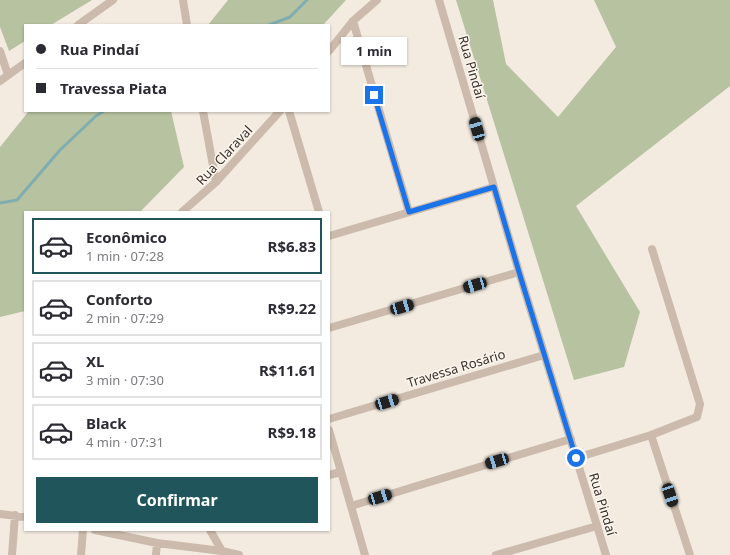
<!DOCTYPE html>
<html lang="pt">
<head>
<meta charset="utf-8">
<style>
	:root { --surface:#fff; --page:#f2f2f3; --text:#2b2b33; --muted:#7c7c81; --line:#e1e1e2; --accent:#20565b }
	body { margin:0; font-family:"Noto Sans",sans-serif; background:var(--page); color:var(--text); height:100vh; display:flex; flex-direction:column; font-size:15px; white-space:nowrap }
	* { box-sizing:border-box; margin:0 }
	p { font-size:13px; color:var(--muted) }
	.icon { flex:none; width:22px; height:22px; fill:none; stroke:currentColor; stroke-width:2; stroke-linecap:round; stroke-linejoin:round }
	.map { position:relative; flex:1; overflow:hidden }
	.panel { position:absolute; left:24px; top:211px; width:306px; height:320px; display:flex; flex-direction:column; background:var(--surface); border-radius:0px; box-shadow:0 1px 3px #0004 }
	.panel>* { flex:none }
	.guide { position:absolute; left:24px; top:24px; width:306px; height:88px; border-radius:0px; box-shadow:0 1px 3px #0004; display:grid; align-content:center; height:88px; padding:0 12px; background:var(--surface) }
	.end { position:absolute; width:18px; height:18px; margin:-9px; border:5px solid #1a73e8; background:#fff; box-shadow:0 0 0 2px #fff }
	.from { border-radius:50% }
	.bubble { position:absolute; height:28px; border-radius:0px; background:var(--surface); box-shadow:0 1px 3px #0004; font-size:13px; font-weight:700; line-height:28px; text-align:center }
	.car { position:absolute; width:12px; height:24px; margin:-12px -6px; border-radius:5px; box-shadow:0 0 3px 1px #0007; background:linear-gradient(#222 24%,#8ab4d8 0 40%,#222 0 76%,#8ab4d8 0 86%,#222 0) }
	.guide b { display:flex; align-items:center; gap:14px; height:38px; font-size:15px }
	.guide b+b { border-top:1px solid var(--line) }
	.guide i { width:10px; height:10px; background:var(--text) }
	ul { padding:7px 0 0; list-style:none }
	li { display:flex; align-items:center; gap:12px; height:56px; margin:0 8px 6px; padding:0 4px; border:2px solid var(--line); border-radius:0px }
	li div { flex:1 }
	li b { display:block; font-size:15px }
	li em { font-style:normal; font-weight:700 }
	li.current { border-color:var(--accent) }
	li>.icon { width:36px; height:36px; stroke-width:1.5 }
	.primary-button { display:flex; gap:8px; margin-top:auto; padding:8px 12px }
	.primary-button a { flex:1; height:46px; border-radius:0px; background:var(--accent); color:#fff; font-size:16px; font-weight:700; line-height:46px; text-align:center }
	.map>svg:first-child { display:block }
</style>
</head>
<body>
<div class="map">
<svg width="730" height="555" viewBox="0 0 730 555">
	<rect width="100%" height="100%" fill="#f3ebe0"/>
	<path fill="#b6c2a0" d="M0 0H92L51 25H25V41L9 51 0 27Z
		M228 0H346L323 25H208Z
		M456 0H493L506 64 558 117 616 47 594 0H730V86L576 206 640 312 624 367 574 380Z
		M29 111H171L184 167 140 212H25V311L0 317V147Z"/>
	<g fill="none" stroke-linecap="round" stroke-linejoin="round">
		<path stroke="#80adb0" stroke-width="3" d="M269 25 290 17 307 0
			M0 203 17 200 60 150 96 116 104 111"/>
		<path stroke="#ccbbac" stroke-width="8" d="M183 0 187 25
			M439 0 519 272 606 555
			M353 21 409 212
			M78 25 113 0
			M0 51 8 75
			M329 51 353 21 377 0
			M0 81 25 63
			M203 111 216 182
			M289 111 319 212
			M182 212 216 182 280 111
			M329 236 494 187
			M329 328 519 272
			M329 419 544 355
			M329 430 365 555
			M651 435 690 555
			M576 458 651 435 697 417 700 404 652 249
			M329 475 341 472
			M351 506 571 439
			M0 514 25 517
			M95 530 157 543 222 551 239 555
			M210 530 222 551
			M12 555 15 515
			M81 555 83 530
			M156 555 157 543
			M496 555 597 526"/>
	</g>
	<g fill="none" stroke-linecap="round" stroke-linejoin="round">
		<path stroke="#1a73e8" stroke-width="5" d="M374 95 409 212 494 187 519 272 576 458"/>
	</g>
	<g text-anchor="middle" dominant-baseline="central" stroke-width="3" stroke-linejoin="round" paint-order="stroke">
		<g font-size="13" fill="#3a302b" stroke="#faf5ed">
			<text transform="translate(472 67) rotate(74)">Rua Pindaí</text>
			<text transform="translate(224 155) rotate(-47)">Rua Claraval</text>
			<text transform="translate(456 368) rotate(-17)">Travessa Rosário</text>
			<text transform="translate(603 504) rotate(73)">Rua Pindaí</text>
		</g>
	</g>
</svg>
<i class="end from" style="left:576px;top:458px"></i>
<i class="end" style="left:374px;top:95px"></i>
<div class="bubble" style="left:341px;top:37px;width:66px">1 min</div>
<i class="car" style="left:477px;top:129px;rotate:344deg"></i>
<i class="car" style="left:475px;top:285px;rotate:254deg"></i>
<i class="car" style="left:402px;top:307px;rotate:74deg"></i>
<i class="car" style="left:387px;top:402px;rotate:73deg"></i>
<i class="car" style="left:497px;top:461px;rotate:253deg"></i>
<i class="car" style="left:670px;top:495px;rotate:162deg"></i>
<i class="car" style="left:380px;top:497px;rotate:73deg"></i>
<div class="guide">
<b><i class="from"></i>Rua Pindaí</b>
<b><i></i>Travessa Piata</b>
</div>
<section class="panel">
<ul>
<li class="current"><svg class="icon" aria-label="car" viewBox="0 0 24 24"><path d="M5 17H2v-5l4-1 3-4h7l3 4 3 1v5h-3M9 17h6M6 11h13"/><circle cx="7" cy="17" r="2"/><circle cx="17" cy="17" r="2"/></svg><div><b>Econômico</b><p>1 min · 07:28</p></div><em>R$6.83</em></li>
<li><svg class="icon" aria-label="car" viewBox="0 0 24 24"><path d="M5 17H2v-5l4-1 3-4h7l3 4 3 1v5h-3M9 17h6M6 11h13"/><circle cx="7" cy="17" r="2"/><circle cx="17" cy="17" r="2"/></svg><div><b>Conforto</b><p>2 min · 07:29</p></div><em>R$9.22</em></li>
<li><svg class="icon" aria-label="car" viewBox="0 0 24 24"><path d="M5 17H2v-5l4-1 3-4h7l3 4 3 1v5h-3M9 17h6M6 11h13"/><circle cx="7" cy="17" r="2"/><circle cx="17" cy="17" r="2"/></svg><div><b>XL</b><p>3 min · 07:30</p></div><em>R$11.61</em></li>
<li><svg class="icon" aria-label="car" viewBox="0 0 24 24"><path d="M5 17H2v-5l4-1 3-4h7l3 4 3 1v5h-3M9 17h6M6 11h13"/><circle cx="7" cy="17" r="2"/><circle cx="17" cy="17" r="2"/></svg><div><b>Black</b><p>4 min · 07:31</p></div><em>R$9.18</em></li>
</ul>
<div class="primary-button"><a>Confirmar</a></div>
</section>
</div>
</body>
</html>
